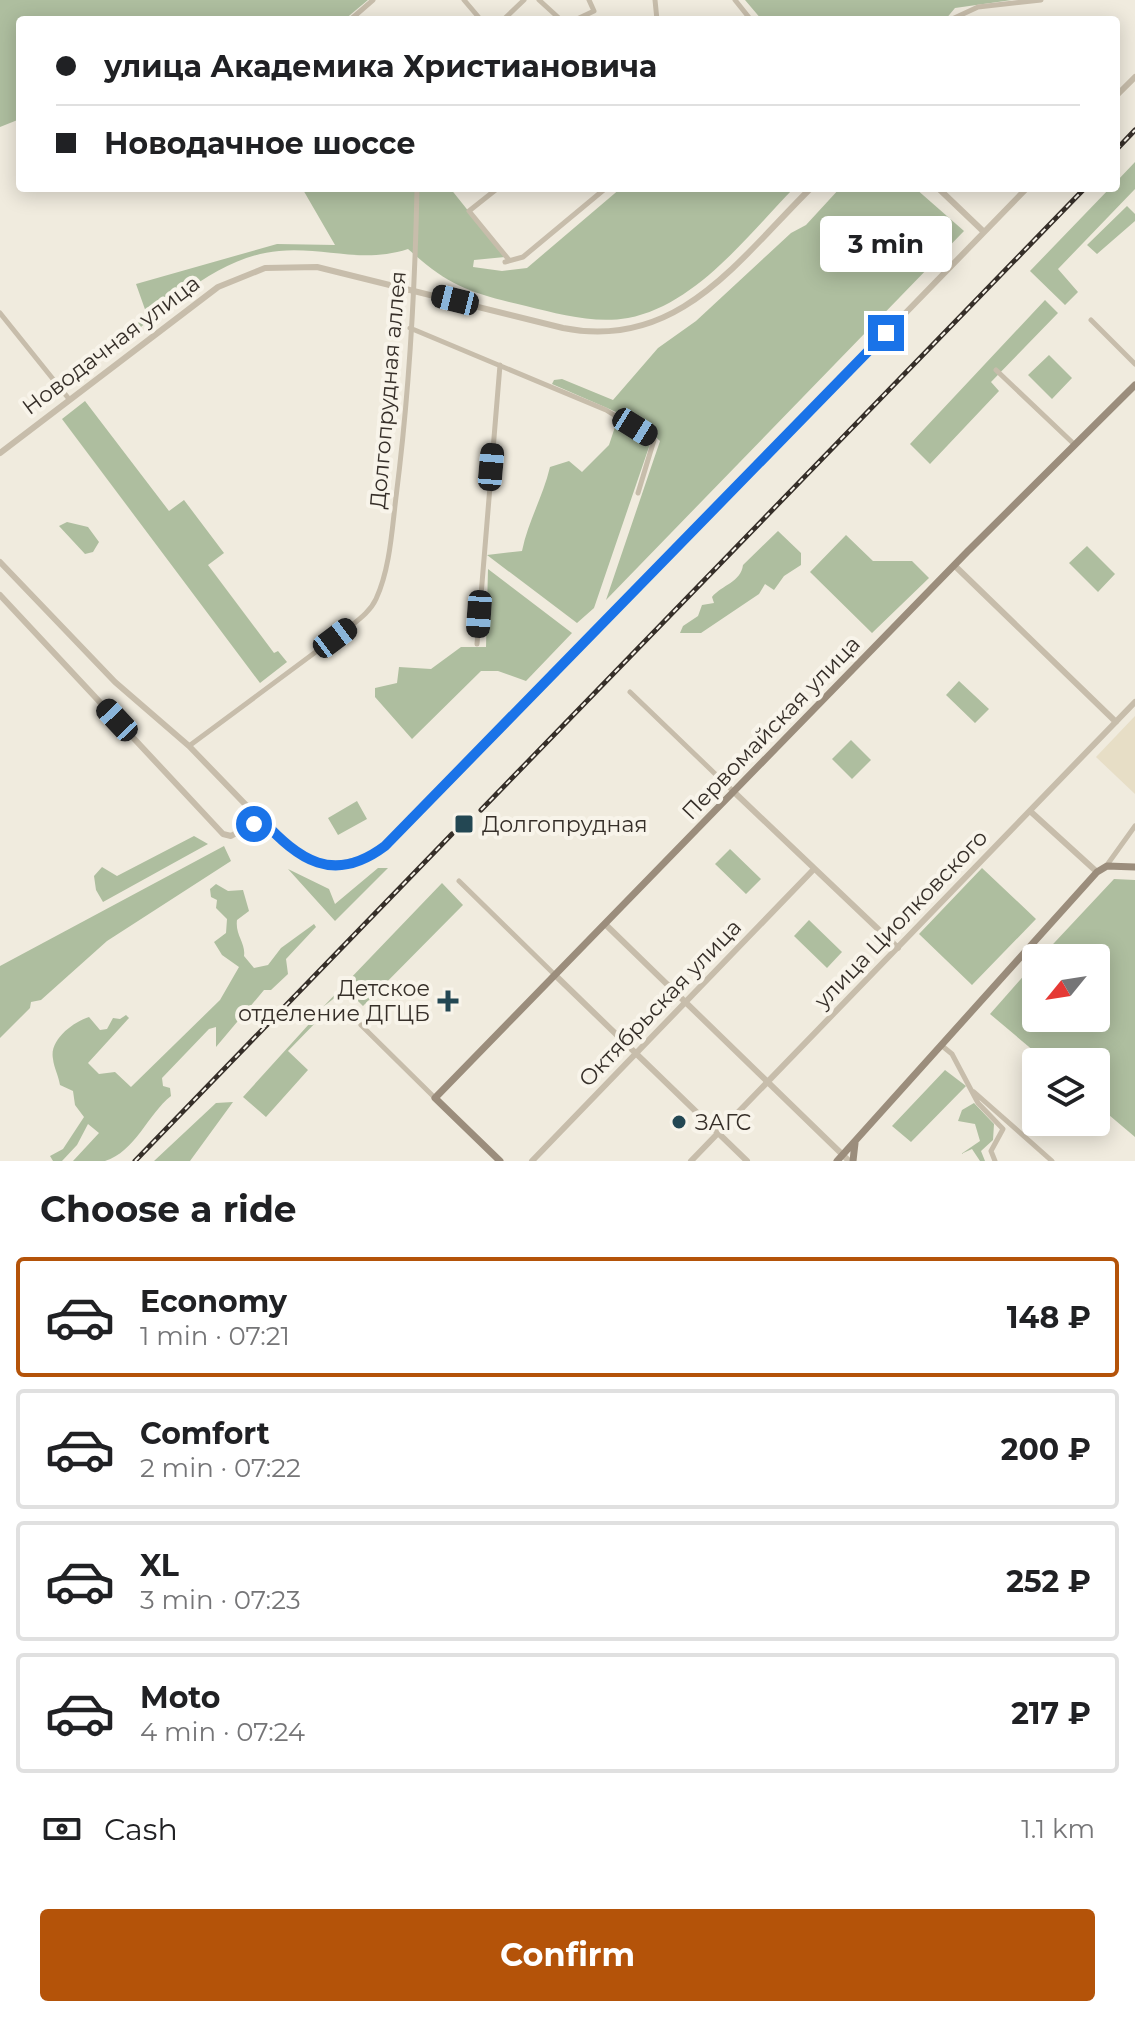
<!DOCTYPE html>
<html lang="en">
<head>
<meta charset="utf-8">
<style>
	:root { --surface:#fff; --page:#f2f2f2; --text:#202124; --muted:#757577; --line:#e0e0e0; --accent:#b45309 }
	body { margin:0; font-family:Montserrat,sans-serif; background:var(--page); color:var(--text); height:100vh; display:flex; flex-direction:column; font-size:30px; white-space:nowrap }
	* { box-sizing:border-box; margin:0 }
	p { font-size:26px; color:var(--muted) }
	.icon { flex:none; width:44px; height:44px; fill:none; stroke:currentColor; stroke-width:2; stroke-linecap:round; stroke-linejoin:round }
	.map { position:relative; height:1161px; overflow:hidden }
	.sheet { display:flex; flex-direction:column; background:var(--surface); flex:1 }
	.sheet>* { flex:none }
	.guide { position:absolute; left:16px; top:16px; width:1104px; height:176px; border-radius:8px; box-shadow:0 4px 20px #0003; display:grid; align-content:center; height:176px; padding:0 40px; background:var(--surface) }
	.needle { width:52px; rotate:240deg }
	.buttons { position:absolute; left:1022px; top:944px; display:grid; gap:16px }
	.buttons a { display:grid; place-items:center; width:88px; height:88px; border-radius:8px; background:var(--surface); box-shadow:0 4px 20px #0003; font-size:40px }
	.end { position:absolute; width:36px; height:36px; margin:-18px; border:10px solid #1a73e8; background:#fff; box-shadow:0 0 0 4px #fff }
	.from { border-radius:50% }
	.bubble { position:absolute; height:56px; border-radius:8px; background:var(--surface); box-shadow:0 4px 20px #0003; font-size:26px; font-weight:700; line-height:56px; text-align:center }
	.car { position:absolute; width:24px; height:48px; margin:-24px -12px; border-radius:10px; box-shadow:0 0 6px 2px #0007; background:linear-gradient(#222 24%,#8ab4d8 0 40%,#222 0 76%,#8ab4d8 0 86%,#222 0) }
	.guide b { display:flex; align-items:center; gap:28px; height:76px; font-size:30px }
	.guide b+b { border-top:2px solid var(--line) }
	.guide i { width:20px; height:20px; background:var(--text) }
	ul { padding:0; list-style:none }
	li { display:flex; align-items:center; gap:24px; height:120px; margin:0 16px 12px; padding:0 24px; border:4px solid var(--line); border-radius:8px }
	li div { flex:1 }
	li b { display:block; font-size:30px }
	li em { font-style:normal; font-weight:700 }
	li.selected { border-color:var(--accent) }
	li>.icon { width:72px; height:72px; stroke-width:1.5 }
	h2 { padding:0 40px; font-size:36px; line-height:96px }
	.pay { display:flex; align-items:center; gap:20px; height:88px; padding:0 40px; font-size:30px }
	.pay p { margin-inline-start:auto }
	.action { display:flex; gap:16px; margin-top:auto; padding:16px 40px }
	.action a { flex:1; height:92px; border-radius:8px; background:var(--accent); color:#fff; font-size:32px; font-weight:700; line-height:92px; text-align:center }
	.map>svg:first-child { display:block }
</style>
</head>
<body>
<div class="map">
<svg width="1135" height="1161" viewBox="0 0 1135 1161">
	<rect width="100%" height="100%" fill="#f0ebde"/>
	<path fill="#aebe9f" d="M0 0H368L344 20H20V119L0 127Z
		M745 0H1012L955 8 945 20H762Z
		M1135 162V189L1058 269 1078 292 1065 305 1030 271 1110 188H1116V182Z
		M302 188H450L505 257 474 260 473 267 502 271 527 268 621 188H794C748 235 696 305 628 318 594 324 559 314 526 306 471 293 450 287 408 249 362 264 325 247 279 251 217 256 164 310 116 347L114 344 147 315 136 284 277 244 335 245Z
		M840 188H915L964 231 606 600 660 441 639 422 552 384 554 380 562 379 613 400 658 348 696 321 791 233 806 225Z
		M1127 206 1135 214V221L1097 254 1087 245Z
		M1045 300 1058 313 991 382 999 391 930 464 910 444Z
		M1049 355 1072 378 1052 399 1028 375Z
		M85 401 169 511 184 500 224 553 208 565 274 653 278 651 287 662 260 683 62 419Z
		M617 421 651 441 594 608 577 623 487 555 522 551C528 521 543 497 550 467L569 461 582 472 609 445Z
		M67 522 88 527 99 542 93 552 85 554 59 526Z
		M778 531 801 553V565L784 576 774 590 765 584 759 594 701 633H680L683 626 698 616 702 605 714 603 712 597C722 585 741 582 743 565Z
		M846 535 873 561H912L929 578 872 633 810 572Z
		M1087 546 1115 574 1098 592 1069 563Z
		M488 569 572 633 526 681 498 671H481L412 739 375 697V688L397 683 399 667 431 669 461 647H486Z
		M959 681 989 709 975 723 946 695Z
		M851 740 871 760 852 779 832 759Z
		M357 801 367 819 338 835 328 818Z
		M194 836 208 844 103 902 96 890 94 876 102 867 117 876Z
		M224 846 231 861 107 941 41 1000 31 1002 30 1008 0 1038V966Z
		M730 849 761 879 746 894 715 864Z
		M378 868H388L335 921 288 869 329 889 335 904Z
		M982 868 1036 919 972 985 919 934Z
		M1114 879 1135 880V1137L1096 1104V1062H1047L990 1014 1036 962V1018H1096V958H1040Z
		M442 883 463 905 363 1006 351 994 347 996 342 992 323 1007Z
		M216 884 228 891 243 890 249 911 237 920C235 935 246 943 244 956L254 968 268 965 281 948 314 924 316 927 286 959 288 974 271 990H264L216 1047V1027L209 1029 162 1078 163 1086 170 1088 171 1096C148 1114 135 1152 105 1161 97 1161 83 1161 73 1161L99 1133 88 1124 77 1145 62 1161H53L50 1156 63 1149 84 1117 75 1105 73 1091 60 1085C58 1074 54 1068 53 1059 49 1040 73 1022 89 1017L100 1030 107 1029 113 1018 120 1019 126 1015 129 1018 88 1063 99 1074 115 1072 131 1087 220 1000 239 967 222 955 214 942 226 933 227 919 216 908 217 900 211 897 210 889Z
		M809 920 842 952 827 968 794 936Z
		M320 1012 323 1015 288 1051 308 1070 266 1117 243 1097Z
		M945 1070 966 1086 911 1142 892 1126Z
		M233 1102 190 1161H154L216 1103Z
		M974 1103 994 1124 993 1140 981 1151 985 1161H980L972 1149 961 1154 980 1141 975 1124 958 1121 962 1110Z"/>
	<path fill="#e7dec6" d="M1135 716V794L1096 757Z"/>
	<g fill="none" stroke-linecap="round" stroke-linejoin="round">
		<path stroke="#c7bdab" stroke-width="5" d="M464 0 481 20
			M539 0 561 20
			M655 0 657 20
			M735 0 751 20
			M350 20 373 0
			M409 20H410
			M503 20 524 0
			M575 20 594 11 589 0
			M950 20 978 7 1041 0
			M498 188 469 211 509 260
			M505 262 523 257 606 188
			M0 313 69 399
			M1091 320 1135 364
			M410 328 606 410 654 440 638 493
			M996 370 1075 445
			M477 644 500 365
			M630 692 734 792
			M189 746 352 625C361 618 371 610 376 599 390 569 392 529 396 497 409 395 415 291 417 188
			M1107 865 1135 826
			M459 881 555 975
			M361 1025 435 1098
			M941 1045 952 1054 978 1103 1003 1129 991 1151 995 1161
			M974 1092 1052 1161"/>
		<path stroke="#c7bdab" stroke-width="6" d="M1116 96 1135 77
			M938 188 984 232
			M0 453 218 287 265 268 317 267 563 328C678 351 738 260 811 188
			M0 562 115 682 189 746 275 835 306 859 334 865 368 858 385 846 443 789 1027 188
			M954 565 1116 722
			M0 595 223 834 231 836 261 819
			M734 792 898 948
			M1030 811 1097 872
			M605 924 849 1161
			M555 975 747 1161
			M532 1161 814 869
			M691 1161 1135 702"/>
		<path stroke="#9b8d7c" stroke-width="7" d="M500 1161 435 1098 967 552 1135 385
			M837 1161 1097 872 1107 866 1135 867
			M853 1161 855 1143"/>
		<defs>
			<path id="rail" d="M1116 150 1135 130
				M481 810 1085 188
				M135 1161 452 834"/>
		</defs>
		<use href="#rail" stroke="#362f29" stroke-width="5"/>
		<use href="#rail" stroke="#f8f4ea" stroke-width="2" stroke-dasharray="6" stroke-linecap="butt"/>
	</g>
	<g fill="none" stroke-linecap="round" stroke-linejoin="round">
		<path stroke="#1a73e8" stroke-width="10" d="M254 824 261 819C299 860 333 885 385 846L886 333"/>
	</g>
	<g fill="#234753" stroke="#f8f4ea" stroke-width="3">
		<rect x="454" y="814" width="20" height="20" rx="4"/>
		<path d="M444 989h8v8h8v8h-8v8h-8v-8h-8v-8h8z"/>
		<circle cx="679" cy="1122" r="8"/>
	</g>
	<g text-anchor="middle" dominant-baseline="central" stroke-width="8" stroke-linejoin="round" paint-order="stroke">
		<g font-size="22" fill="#362f29" stroke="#f8f4ea">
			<text transform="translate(111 345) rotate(-37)">Новодачная улица</text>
			<text transform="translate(388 390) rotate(-85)">Долгопрудная аллея</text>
			<text transform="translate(771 728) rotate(-46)">Первомайская улица</text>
			<text transform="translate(901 919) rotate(-46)">улица Циолковского</text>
			<text transform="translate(660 1003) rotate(-46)">Октябрьская улица</text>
		</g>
		<g font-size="22" fill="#362f29" stroke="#f8f4ea" text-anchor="start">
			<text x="482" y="824">Долгопрудная</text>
			<text x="430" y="988" text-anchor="end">Детское<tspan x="430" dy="25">отделение ДГЦБ</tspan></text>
			<text x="695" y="1122">ЗАГС</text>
		</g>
	</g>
</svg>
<div class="buttons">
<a><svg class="needle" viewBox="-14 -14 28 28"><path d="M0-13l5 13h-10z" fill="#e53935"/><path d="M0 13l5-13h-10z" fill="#757577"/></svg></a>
<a><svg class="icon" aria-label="layers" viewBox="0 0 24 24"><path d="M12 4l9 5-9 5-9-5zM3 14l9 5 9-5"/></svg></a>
</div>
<i class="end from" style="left:254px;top:824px"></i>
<i class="end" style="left:886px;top:333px"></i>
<div class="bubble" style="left:820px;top:216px;width:132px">3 min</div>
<i class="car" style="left:455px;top:300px;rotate:284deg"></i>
<i class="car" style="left:635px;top:427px;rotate:122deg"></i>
<i class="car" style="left:491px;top:467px;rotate:5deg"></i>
<i class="car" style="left:479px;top:614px;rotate:184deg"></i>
<i class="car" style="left:335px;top:638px;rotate:53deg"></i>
<i class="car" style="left:117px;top:720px;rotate:317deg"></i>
<div class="guide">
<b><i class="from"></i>улица Академика Христиановича</b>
<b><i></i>Новодачное шоссе</b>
</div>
</div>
<section class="sheet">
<h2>Choose a ride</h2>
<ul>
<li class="selected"><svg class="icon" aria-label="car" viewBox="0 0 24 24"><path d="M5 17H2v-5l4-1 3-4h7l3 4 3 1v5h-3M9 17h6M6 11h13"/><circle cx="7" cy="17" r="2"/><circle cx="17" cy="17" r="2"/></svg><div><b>Economy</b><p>1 min · 07:21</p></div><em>148 ₽</em></li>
<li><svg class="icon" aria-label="car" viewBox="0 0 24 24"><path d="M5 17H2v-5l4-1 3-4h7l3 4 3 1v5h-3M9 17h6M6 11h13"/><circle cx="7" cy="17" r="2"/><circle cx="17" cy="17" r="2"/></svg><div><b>Comfort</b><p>2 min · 07:22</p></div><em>200 ₽</em></li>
<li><svg class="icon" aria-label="car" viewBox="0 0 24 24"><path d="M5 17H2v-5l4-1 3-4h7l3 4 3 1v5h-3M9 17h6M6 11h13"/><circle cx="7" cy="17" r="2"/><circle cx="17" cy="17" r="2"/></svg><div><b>XL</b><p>3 min · 07:23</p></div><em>252 ₽</em></li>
<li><svg class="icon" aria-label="car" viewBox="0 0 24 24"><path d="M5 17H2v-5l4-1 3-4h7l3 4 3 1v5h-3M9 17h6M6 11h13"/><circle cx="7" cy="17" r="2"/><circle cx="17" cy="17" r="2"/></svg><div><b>Moto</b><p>4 min · 07:24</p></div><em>217 ₽</em></li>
</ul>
<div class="pay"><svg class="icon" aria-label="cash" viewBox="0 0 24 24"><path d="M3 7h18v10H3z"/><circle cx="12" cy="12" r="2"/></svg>Cash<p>1.1 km</p></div>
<div class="action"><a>Confirm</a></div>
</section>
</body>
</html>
